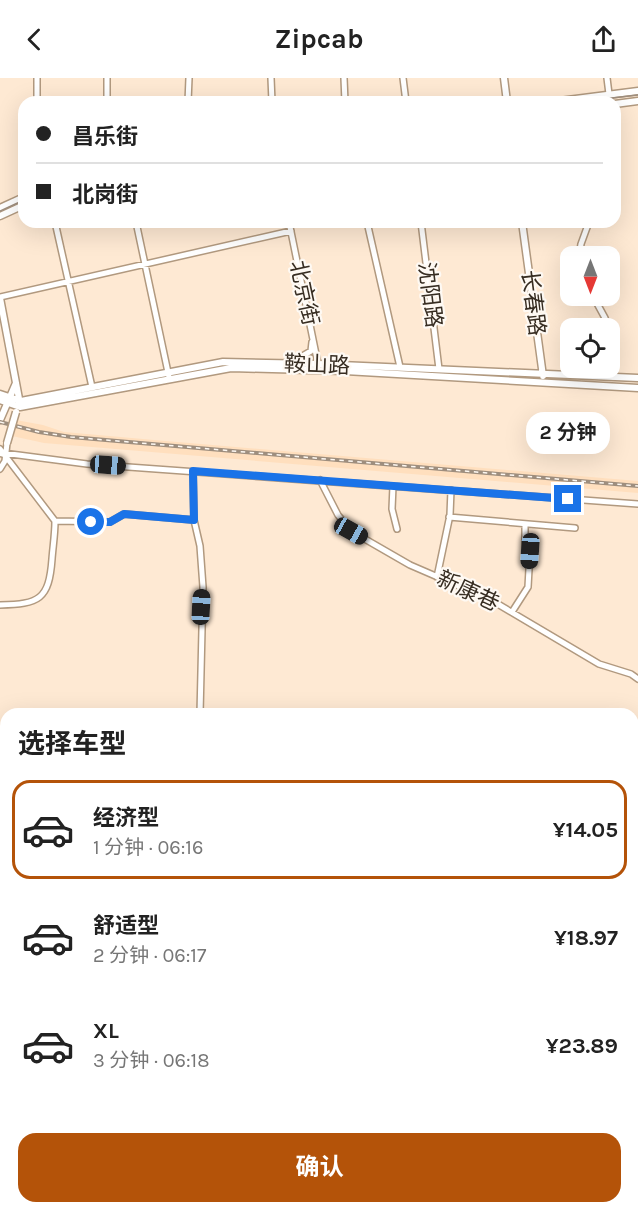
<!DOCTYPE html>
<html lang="zh">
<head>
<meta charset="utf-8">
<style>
	:root { --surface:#fff; --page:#f2f2f2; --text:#222; --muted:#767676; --line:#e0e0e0; --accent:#b45309 }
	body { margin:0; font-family:Karla,"Noto Sans SC",sans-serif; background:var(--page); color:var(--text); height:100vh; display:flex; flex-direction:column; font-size:22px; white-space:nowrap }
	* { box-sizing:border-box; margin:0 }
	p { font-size:20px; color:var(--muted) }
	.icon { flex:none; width:33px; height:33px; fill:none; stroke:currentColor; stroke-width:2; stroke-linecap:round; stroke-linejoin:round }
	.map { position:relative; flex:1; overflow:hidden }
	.panel { position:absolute; left:0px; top:630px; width:639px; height:506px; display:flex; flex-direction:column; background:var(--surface); border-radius:18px 18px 0 0; box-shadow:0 6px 24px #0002 }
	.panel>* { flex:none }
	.banner { position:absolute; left:18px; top:18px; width:603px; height:132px; border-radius:18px; box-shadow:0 6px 24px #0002; display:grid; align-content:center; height:132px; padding:0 18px; background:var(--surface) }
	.needle { width:39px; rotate:180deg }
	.controls { position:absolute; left:560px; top:168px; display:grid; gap:12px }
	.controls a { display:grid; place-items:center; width:60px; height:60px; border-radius:12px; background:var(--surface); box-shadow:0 6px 24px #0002; font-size:30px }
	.end { position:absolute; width:27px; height:27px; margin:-14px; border:8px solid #1a73e8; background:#fff; box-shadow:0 0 0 3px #fff }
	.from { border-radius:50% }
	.bubble { position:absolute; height:42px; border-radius:18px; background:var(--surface); box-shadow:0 6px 24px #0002; font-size:20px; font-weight:700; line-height:42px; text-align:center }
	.car { position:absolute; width:18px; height:36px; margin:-18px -9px; border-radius:8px; box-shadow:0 0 4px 2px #0007; background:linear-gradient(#222 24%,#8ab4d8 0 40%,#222 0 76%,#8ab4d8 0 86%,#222 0) }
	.banner b { display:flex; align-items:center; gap:21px; height:57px; font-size:22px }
	.banner b+b { border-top:2px solid var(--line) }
	.banner i { width:15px; height:15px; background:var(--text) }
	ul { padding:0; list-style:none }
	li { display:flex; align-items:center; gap:18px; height:99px; margin:0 12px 9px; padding:0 6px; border:3px solid transparent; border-radius:18px }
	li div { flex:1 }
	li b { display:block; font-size:22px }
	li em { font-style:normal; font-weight:700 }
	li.active { border-color:var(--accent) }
	li>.icon { width:54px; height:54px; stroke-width:1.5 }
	h2 { padding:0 18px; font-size:27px; line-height:72px }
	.action { display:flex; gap:12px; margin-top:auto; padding:12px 18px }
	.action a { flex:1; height:69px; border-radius:18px; background:var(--accent); color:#fff; font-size:24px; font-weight:700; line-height:69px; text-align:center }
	header { display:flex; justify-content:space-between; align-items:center; height:78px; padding:0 18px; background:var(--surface); font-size:27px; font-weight:700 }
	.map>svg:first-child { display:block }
</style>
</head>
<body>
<header><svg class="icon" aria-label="back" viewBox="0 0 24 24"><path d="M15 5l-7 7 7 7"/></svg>Zipcab<svg class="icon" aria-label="share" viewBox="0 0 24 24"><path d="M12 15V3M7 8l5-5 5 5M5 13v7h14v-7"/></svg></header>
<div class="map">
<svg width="638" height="1135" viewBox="0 0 638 1135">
	<rect width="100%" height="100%" fill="#fee9d3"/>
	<path fill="#ffdfbe" d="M16 342 43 347 64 354 154 362 638 403V415L44 365 12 358Z
		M633 740H638V1135H356L362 1130H633Z
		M0 741H6V879L0 873Z"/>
	<path fill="#5bcacc" d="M0 873 6 879V1130H356L350 1135H0Z"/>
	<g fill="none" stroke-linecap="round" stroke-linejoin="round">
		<defs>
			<path id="minor" d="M37 0V24
				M271 0 272 24
				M344 0 345 24
				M403 0 406 24
				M607 0 610 24
				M107 24H188
				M107 24V0
				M188 24 189 0
				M55 144 92 309
				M136 144 169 299
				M289 144 318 286
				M367 144 400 289
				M421 144 439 291
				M579 178 581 166 589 144
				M593 218 605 240 608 250
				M0 219 291 153
				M609 254 613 299
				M286 284 299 280 311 273 312 264
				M0 371 55 443C55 456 53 468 52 481 49 522 39 526 0 527
				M3 375 87 386 638 426
				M0 391 5 383 7 365
				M193 394 194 442 200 468 203 509 200 636
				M320 402 338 437 351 453 410 487 491 522 599 586 631 596 638 601
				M393 408 392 431 397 451
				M449 439 575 450
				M55 443 110 444 124 436 194 442
				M437 499 450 437 451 412
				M512 534 528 509 530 473 525 470V447
				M0 668H6
				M0 718 6 719
				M633 726H638
				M633 927H638
				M633 934H638"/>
			<path id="major" d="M504 0 507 24
				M552 24 638 13
				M615 26 638 23
				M0 130 24 119
				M0 138 24 127
				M522 144 543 298
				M0 220 20 326
				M0 316 21 323 223 284 318 286 638 300
				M0 322 20 329 231 290 345 293 638 310
				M0 342 16 305
				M0 375 5 376"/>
			<path id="highway" d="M0 693H6
				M633 697 638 698
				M0 705H6
				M633 707H638
				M633 714H638"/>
		</defs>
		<use href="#minor" stroke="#b1997f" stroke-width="8"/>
		<use href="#major" stroke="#b1997f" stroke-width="9"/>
		<use href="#highway" stroke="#b1997f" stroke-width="10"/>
		<use href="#minor" stroke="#fff" stroke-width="5"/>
		<use href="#major" stroke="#fff" stroke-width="6"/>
		<use href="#highway" stroke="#fff" stroke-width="8"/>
		<path stroke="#9e8e7e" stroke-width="1.5" d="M577 24 638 17
			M0 133 24 122"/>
		<defs>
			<path id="rail" d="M0 344 39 354 71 359 638 408
				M0 675H6
				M633 681H638
				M0 714H6
				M633 719H638
				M0 726H6
				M633 735H638"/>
		</defs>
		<use href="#rail" stroke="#9e8e7e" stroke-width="4"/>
		<use href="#rail" stroke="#fef9f3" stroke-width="1.5" stroke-dasharray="4.5" stroke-linecap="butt"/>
		<defs>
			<path id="major-bridge" d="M7 365 16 334"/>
		</defs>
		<use href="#major-bridge" stroke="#b1997f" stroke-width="9" stroke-linecap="butt"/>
		<use href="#major-bridge" stroke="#fff" stroke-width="6"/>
	</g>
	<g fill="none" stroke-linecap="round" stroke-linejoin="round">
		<path stroke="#1a73e8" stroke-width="8" d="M91 444H110L124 436 194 442 193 393 568 421"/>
	</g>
	<g text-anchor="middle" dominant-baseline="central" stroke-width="4.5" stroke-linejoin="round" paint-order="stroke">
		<g font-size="22" fill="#372d22" stroke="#fef9f3">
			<text transform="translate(304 215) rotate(78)">北京街</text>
			<text transform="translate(430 217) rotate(83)">沈阳路</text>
			<text transform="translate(533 225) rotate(83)">长春路</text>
			<text transform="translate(317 287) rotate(2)">鞍山路</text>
			<text transform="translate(468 513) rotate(25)">新康巷</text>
		</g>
	</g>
</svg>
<div class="controls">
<a><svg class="needle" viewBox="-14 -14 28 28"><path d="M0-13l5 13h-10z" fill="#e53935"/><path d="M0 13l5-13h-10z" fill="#767676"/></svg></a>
<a><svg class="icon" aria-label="locate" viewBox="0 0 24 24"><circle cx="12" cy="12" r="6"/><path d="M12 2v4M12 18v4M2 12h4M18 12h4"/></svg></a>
</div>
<i class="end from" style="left:91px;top:444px"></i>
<i class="end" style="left:568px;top:421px"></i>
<div class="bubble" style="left:526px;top:334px;width:84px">2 分钟</div>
<i class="car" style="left:108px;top:387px;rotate:94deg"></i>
<i class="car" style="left:351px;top:453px;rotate:119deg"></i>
<i class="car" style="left:530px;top:473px;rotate:184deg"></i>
<i class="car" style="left:201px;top:529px;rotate:3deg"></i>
<div class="banner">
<b><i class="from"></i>昌乐街</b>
<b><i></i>北岗街</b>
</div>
<section class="panel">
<h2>选择车型</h2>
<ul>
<li class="active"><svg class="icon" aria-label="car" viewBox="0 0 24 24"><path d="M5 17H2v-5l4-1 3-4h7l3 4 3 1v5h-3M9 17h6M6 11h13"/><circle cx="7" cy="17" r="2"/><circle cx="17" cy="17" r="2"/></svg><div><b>经济型</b><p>1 分钟 · 06:16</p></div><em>¥14.05</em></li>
<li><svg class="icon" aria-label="car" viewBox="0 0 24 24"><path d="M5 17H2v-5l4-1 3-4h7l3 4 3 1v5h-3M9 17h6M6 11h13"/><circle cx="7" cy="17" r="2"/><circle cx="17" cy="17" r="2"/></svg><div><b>舒适型</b><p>2 分钟 · 06:17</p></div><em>¥18.97</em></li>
<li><svg class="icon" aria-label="car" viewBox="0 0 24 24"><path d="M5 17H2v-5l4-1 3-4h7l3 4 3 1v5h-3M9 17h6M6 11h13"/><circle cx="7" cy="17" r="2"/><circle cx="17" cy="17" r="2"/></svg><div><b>XL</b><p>3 分钟 · 06:18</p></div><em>¥23.89</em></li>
</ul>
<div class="action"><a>确认</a></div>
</section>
</div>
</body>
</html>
